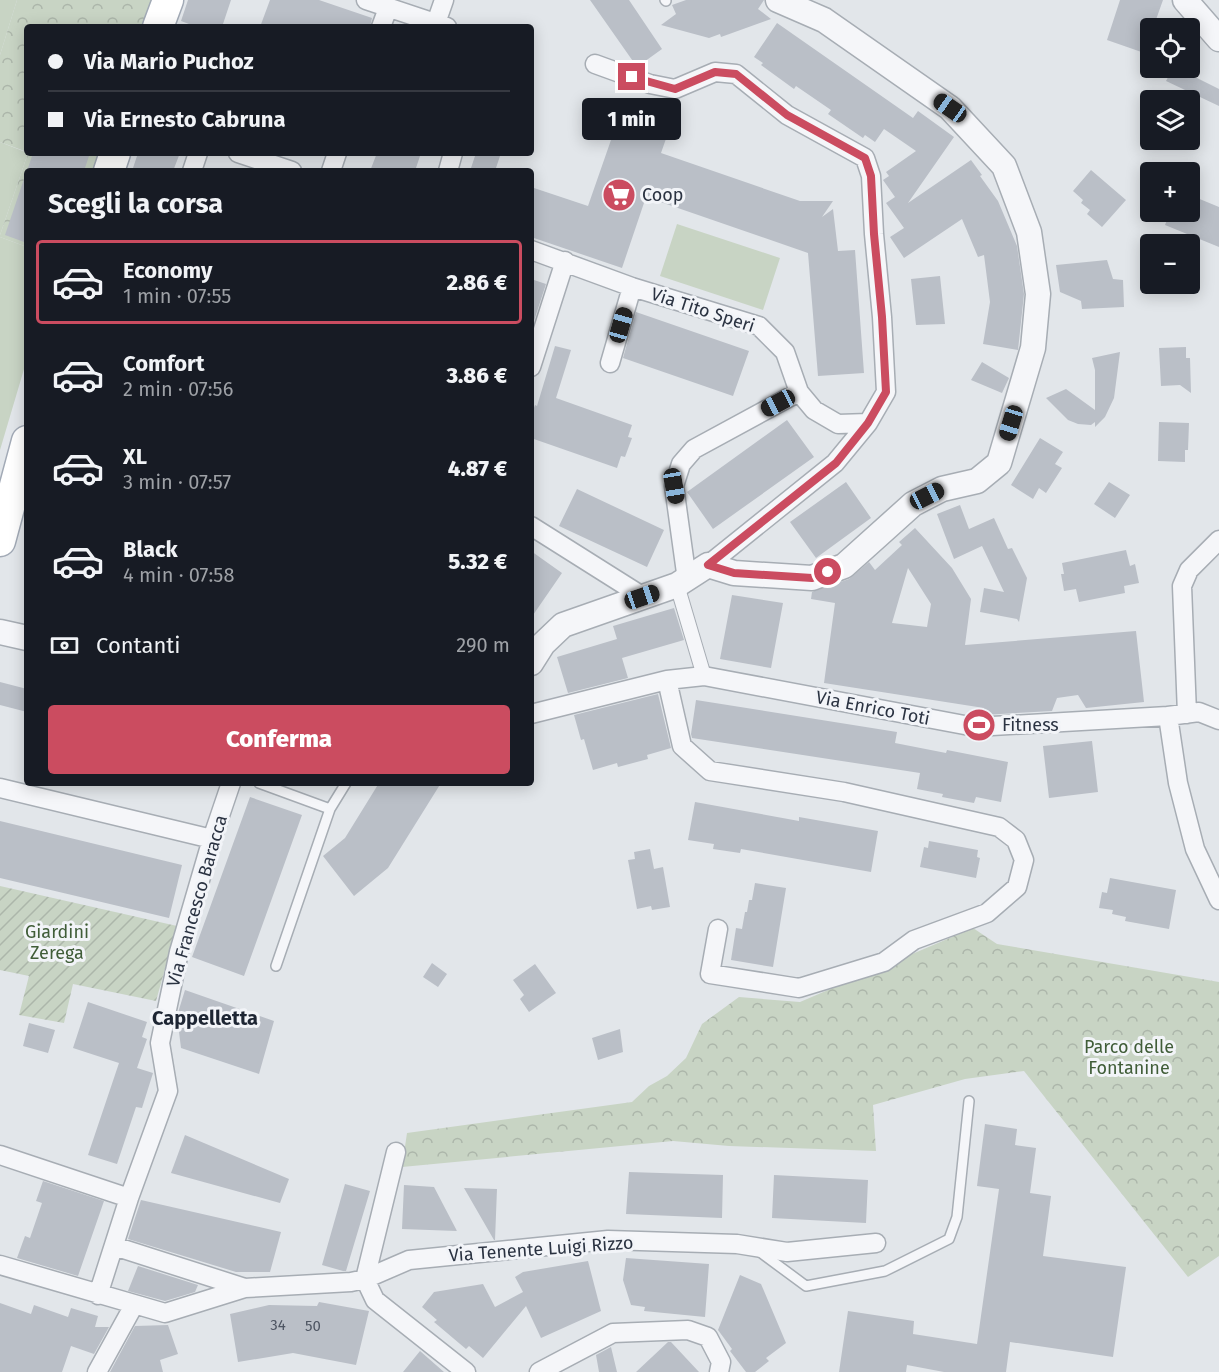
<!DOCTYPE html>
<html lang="it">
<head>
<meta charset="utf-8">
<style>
	:root { --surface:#171b24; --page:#242831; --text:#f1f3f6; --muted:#9ea1a6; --line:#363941; --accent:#cb4c60 }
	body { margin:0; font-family:"Fira Sans",sans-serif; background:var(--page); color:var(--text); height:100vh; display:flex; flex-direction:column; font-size:22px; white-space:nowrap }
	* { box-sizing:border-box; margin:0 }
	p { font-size:20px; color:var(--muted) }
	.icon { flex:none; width:33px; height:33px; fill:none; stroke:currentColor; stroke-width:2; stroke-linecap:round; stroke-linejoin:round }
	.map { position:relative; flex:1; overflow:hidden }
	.side { position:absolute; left:24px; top:168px; width:510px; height:618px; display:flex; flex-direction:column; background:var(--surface); border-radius:6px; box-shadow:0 3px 15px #0003 }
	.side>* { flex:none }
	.guide { position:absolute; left:24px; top:24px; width:510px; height:132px; border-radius:6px; box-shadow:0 3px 15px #0003; display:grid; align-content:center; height:132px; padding:0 24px; background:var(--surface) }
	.tools { position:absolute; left:1140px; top:18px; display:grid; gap:12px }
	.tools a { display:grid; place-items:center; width:60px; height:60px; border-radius:6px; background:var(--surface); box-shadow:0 3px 15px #0003; font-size:30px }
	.end { position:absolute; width:27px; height:27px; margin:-14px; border:8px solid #cb4c60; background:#fff; box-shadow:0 0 0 3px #fff }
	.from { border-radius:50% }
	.bubble { position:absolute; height:42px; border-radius:6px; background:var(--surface); box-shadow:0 3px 15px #0003; font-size:20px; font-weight:800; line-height:42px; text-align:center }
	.car { position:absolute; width:18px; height:36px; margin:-18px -9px; border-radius:8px; box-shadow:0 0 4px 2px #0007; background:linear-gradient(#222 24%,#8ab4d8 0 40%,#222 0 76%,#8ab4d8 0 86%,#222 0) }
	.guide b { display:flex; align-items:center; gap:21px; height:57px; font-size:22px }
	.guide b+b { border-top:2px solid var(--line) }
	.guide i { width:15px; height:15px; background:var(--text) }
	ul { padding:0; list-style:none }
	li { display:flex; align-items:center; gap:18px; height:84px; margin:0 12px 9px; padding:0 12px; border:3px solid transparent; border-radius:6px }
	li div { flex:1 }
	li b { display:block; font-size:22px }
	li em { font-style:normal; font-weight:800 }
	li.on { border-color:var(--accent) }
	li>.icon { width:54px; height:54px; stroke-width:1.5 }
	h2 { padding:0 24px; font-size:27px; line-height:72px }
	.pay { display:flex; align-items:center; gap:15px; height:66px; padding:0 24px; font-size:22px }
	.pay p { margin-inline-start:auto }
	.cta { display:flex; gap:12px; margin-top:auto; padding:12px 24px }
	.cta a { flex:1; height:69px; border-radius:6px; background:var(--accent); color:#fff; font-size:24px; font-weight:800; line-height:69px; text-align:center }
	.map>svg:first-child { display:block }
</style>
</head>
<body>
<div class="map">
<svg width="1219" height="1372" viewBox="0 0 1219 1372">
	<defs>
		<pattern id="park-crowns" width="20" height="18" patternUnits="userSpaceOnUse" patternTransform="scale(1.5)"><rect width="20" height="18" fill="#c8d4c4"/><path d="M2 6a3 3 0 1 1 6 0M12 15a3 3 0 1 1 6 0" fill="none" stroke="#acb6aa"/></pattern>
		<pattern id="garden-furrows" width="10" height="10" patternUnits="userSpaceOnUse" patternTransform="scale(1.5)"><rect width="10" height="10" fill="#c8d4c4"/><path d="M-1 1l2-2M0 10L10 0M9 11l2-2" fill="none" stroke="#acb6aa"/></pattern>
	</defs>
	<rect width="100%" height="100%" fill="#e2e6ea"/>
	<path fill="#c8d4c4" d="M0 0H17L0 55Z
		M0 142 28 153 0 235Z
		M677 224 780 258 763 310 660 276Z
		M0 237 27 247V359L0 450Z"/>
	<path fill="url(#park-crowns)" d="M17 0H152L142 27H27V152L0 142V55Z
		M28 153H99L93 171H27V247L0 237V235Z
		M973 928 997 944 1219 982V1256L1188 1277 1024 1071 965 1079 873 1105 876 1151 729 1146 673 1141 402 1167 407 1133 632 1102 649 1086 667 1076 686 1058 702 1024 739 997 800 1002Z"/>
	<path fill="url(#garden-furrows)" d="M0 886 177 926 156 1001 73 984 64 1023 19 1015 29 976 0 970Z"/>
	<path fill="#babfc7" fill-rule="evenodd" d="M188 0H231L222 27H197L181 21Z
		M270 0H319L372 18 370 27H260Z
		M590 0H629L662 49 637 67Z
		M686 0H764L758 9 771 19 721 37 720 34 709 38 661 25 676 14 672 5Z
		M1120 0H1163L1153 28H1150V55L1107 40Z
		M777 23 913 118 918 111 954 137 908 203 971 160 982 175 980 176 998 201 1017 246 1024 294 1018 350 983 344 990 302 984 255 978 257 962 219 904 258 890 237 904 228 886 203 895 197 883 180 889 176 886 172 916 151 884 129 875 142 865 135 863 138 828 114 831 110 796 86 794 89 761 65 763 63 754 57Z
		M1173 68H1177L1219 89V106L1166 81Z
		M619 117 668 133 661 153 800 201H833L822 217 833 209 838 251 855 250 864 373 818 376 808 253 646 197 622 268 531 237V187L588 206Z
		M33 153H90L84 171H27Z
		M138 153H180L173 171H132Z
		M377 153H421L415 171H370Z
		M476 153H501L495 171H470Z
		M1091 170 1126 200 1102 227 1087 214 1090 210 1081 203 1083 200 1073 191Z
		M24 179H27V243L5 235Z
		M1190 195 1219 207V247L1165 225 1170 212H1190Z
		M1107 260 1113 279 1123 280 1124 307 1082 309 1081 301 1060 292 1056 265Z
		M940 276 945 324 916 325 911 279Z
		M531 279 546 284 531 330Z
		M636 312 749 351 733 396 623 358Z
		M555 346 571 350 556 398 632 425 628 437 632 438 625 457 621 456 617 468 531 438V416L535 405 537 406Z
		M1186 347V358H1190L1191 393 1180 385 1161 386 1159 348Z
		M1120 352 1114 398 1105 417 1095 427V422L1091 425 1078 424 1068 420 1046 398 1066 389 1095 410V370L1092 358Z
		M982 362 1009 378 1002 393 971 380Z
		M787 420 814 457 713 529 687 492Z
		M1159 422 1189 423 1188 450H1185V462L1158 461Z
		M1040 438 1063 452 1055 464 1062 468 1046 493 1039 488 1033 499 1011 485Z
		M846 482 871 518 816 558 790 522Z
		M1109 482 1130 495 1115 518 1094 504Z
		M577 489 664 530 647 567 559 526Z
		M960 505 969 529 994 518 1008 549 1012 548 1027 578 1019 622 1017 619 980 612 984 588 1004 592 982 546 954 559 937 514Z
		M915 528 952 568 971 599 965 645 1136 631 1144 702 1086 708 1078 695 1057 698 1052 711 983 715 984 708 824 683 835 603 811 599 812 592 849 579 869 562 875 570 902 545 899 542ZM908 568 931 604 927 627 892 623Z
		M1126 550 1130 566 1135 564 1139 583 1124 586 1125 593 1079 602 1076 589 1064 591 1061 574H1064L1062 563Z
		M531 551 562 573 531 618Z
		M732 595 783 603 771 668 720 659Z
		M674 608 684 640 622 658 628 678 568 693 557 657 617 639 613 626Z
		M0 682 27 689V712L0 705Z
		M658 694 671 748 647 755 648 759 618 767 617 763 593 770 584 739 581 740 574 715Z
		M696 700 897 732 895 743 946 753 947 750 1008 762 1001 802 976 797 974 803 942 797 943 794 917 789 920 773 692 738 691 734Z
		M1092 741 1098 792 1049 798 1043 746Z
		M379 783H441L388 868 354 896 323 856 345 838Z
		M250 797 302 815 244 976 192 957Z
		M695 802 799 821V817L878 831 871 872 741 849 740 853 713 849 714 844 688 840Z
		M0 821 182 865 169 918 0 878Z
		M929 841 978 850 977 857 980 858 976 878 920 867 924 847 928 848Z
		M650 849 654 869 663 867 670 907 652 910 651 906 637 909 628 860 635 859 634 852Z
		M1110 878 1176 890 1169 929 1125 921 1126 917 1112 914 1113 910 1099 908 1102 892 1107 893Z
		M755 883 786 888 773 967 731 960 736 928 742 929 745 912H747L749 900H752Z
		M432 963 447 974 438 987 423 977Z
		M535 964 556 993 529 1012 520 999 524 995 513 980Z
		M185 990 274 1021 259 1074 181 1048 177 1016Z
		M88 1002 147 1022 142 1037 147 1039 137 1068 153 1073 142 1108 136 1107 117 1164 88 1155 119 1063 73 1048Z
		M29 1023 55 1030 48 1053 23 1046Z
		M620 1029 623 1052 598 1060 592 1038Z
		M985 1124 1017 1129 1015 1145 1036 1148 1030 1193 1051 1196 1043 1256 1126 1267 1113 1357 1010 1342 1006 1372H944L907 1365 906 1372H839L848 1311 914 1321 913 1334 977 1344 999 1189 977 1186Z
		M185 1135 289 1179 280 1203 171 1173Z
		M629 1172 723 1175 722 1218 626 1214Z
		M774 1175 868 1180 866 1223 772 1218Z
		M43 1181 104 1201 78 1276 17 1258 25 1236 30 1238 42 1203 36 1201Z
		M345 1184 370 1191 346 1271H343L322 1265Z
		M404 1185 434 1187 457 1231 402 1229Z
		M464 1188 497 1189 495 1240H494Z
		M141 1200 281 1232 270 1272H236L128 1239Z
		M626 1258 709 1264 705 1317 644 1311 645 1307 631 1305 623 1280Z
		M588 1261 601 1311 541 1338 526 1306 483 1358 469 1346 466 1349 434 1322 437 1320 422 1307 434 1292 483 1284 495 1307 523 1292 515 1277 523 1272Z
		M138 1266 198 1285 195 1292 165 1301 128 1291Z
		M740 1275 761 1284 786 1343 766 1358 769 1361 755 1372H746L730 1351 732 1349 718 1330Z
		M319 1302 369 1311 356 1365 293 1353 238 1362 230 1314 269 1305 317 1306Z
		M0 1303 31 1314 34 1305 68 1317 71 1308 98 1316 95 1327H109L94 1354 71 1346 62 1372H0Z
		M168 1325 178 1354 160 1360 163 1372H110L135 1326Z
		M668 1342H671L699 1372H636Z
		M611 1347 617 1372H599L596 1355Z
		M420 1351 444 1372H403Z"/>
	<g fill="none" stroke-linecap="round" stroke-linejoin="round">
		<defs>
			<path id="service" d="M665 0 666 1
				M259 783 330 809 346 783
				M276 966 330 809
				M760 1252 806 1286 885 1271 949 1239 957 1217 969 1101"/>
			<path id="pedestrian" d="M677 585 704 676"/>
			<path id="minor" d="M366 0 447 27
				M436 23 444 0
				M381 27 388 8
				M595 64 650 84 675 89 715 72 736 74 787 115 865 158 871 176 874 234 882 317 886 392 868 423 835 463 708 565
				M238 153 292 171
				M192 171 198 153
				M331 171 337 153
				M448 171 453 153
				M531 250 632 287 759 326 785 352 799 392 814 410 838 424 868 423
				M610 363 632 287
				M531 367 565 261
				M531 526 642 596
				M687 580 674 486 681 464 694 449 799 392
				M667 680 682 746 710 771 844 792 999 827 1016 840 1024 860 1017 887 987 913 914 940 884 962 799 988 710 974 718 929
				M531 714 667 680 704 676 975 727 1168 716 1199 712 1219 720
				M1187 714 1182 586 1189 570 1219 540
				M1168 716 1178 783 1195 849 1219 900
				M0 788 212 839
				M396 1152 365 1279 375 1300 466 1372
				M0 1155 129 1198
				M114 1246 245 1288
				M0 1265 165 1313 245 1288 351 1282 365 1279 409 1260 608 1240 737 1244 787 1252 876 1243
				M98 1295 129 1198 168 1091 160 1043 179 952 212 839 231 783
				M97 1372 134 1305
				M539 1372 613 1333 688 1330 708 1337 721 1362 719 1372"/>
			<path id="tertiary" d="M1185 0 1219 39
				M0 632 27 638
				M531 663 543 644 563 625 677 585 708 565 734 573 812 578 844 566 913 504 942 489 977 481 999 463 1033 348 1038 294 1029 232 1004 166 950 108 824 20 778 0"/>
			<path id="primary" d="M158 27 168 0
				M109 171 115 153
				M0 541 27 441"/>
		</defs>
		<use href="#service" stroke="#a7adb4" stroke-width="12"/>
		<use href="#pedestrian" stroke="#a7adb4" stroke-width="16"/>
		<use href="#minor" stroke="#a7adb4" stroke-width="21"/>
		<use href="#tertiary" stroke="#a7adb4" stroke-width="27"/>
		<use href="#primary" stroke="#a2aab6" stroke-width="33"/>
		<use href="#service" stroke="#f5f6f9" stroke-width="9"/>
		<use href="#pedestrian" stroke="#f5f6f9" stroke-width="14"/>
		<use href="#minor" stroke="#f5f6f9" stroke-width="18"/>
		<use href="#tertiary" stroke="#f5f6f9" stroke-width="24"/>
		<use href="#primary" stroke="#fff" stroke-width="30"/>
	</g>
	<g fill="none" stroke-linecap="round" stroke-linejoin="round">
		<path stroke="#cb4c60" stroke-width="8" d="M632 77 675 89 715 72 736 74 787 115 865 158 871 176 874 234 882 317 886 392 868 423 836 463 708 565 734 573 812 578 828 572"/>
	</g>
	<defs>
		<symbol id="supermarket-disc" viewBox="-11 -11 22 22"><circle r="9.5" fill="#cb4c60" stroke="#f2f4f8"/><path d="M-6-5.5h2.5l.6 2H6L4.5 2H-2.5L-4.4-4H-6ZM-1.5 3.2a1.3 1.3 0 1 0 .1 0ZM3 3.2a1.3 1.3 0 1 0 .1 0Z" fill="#fff"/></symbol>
		<symbol id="stadium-disc" viewBox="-11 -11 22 22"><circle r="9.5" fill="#cb4c60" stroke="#f2f4f8"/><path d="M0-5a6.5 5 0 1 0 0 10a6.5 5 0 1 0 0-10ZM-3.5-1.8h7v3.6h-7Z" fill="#fff"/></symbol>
	</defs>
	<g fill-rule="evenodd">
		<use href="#supermarket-disc" x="600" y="176" width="38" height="38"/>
		<use href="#stadium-disc" x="960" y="706" width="38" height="38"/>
	</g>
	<g text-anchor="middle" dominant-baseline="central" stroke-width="6" stroke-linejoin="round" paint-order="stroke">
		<g font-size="15" fill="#4f5663">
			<text x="278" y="1325">34</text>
			<text x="313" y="1326">50</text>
		</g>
		<g font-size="18" fill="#2b3342" stroke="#f2f4f8" text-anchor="start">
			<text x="642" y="195">Coop</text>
			<text x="1002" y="725">Fitness</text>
		</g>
		<g font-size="18" fill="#2b3342" stroke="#f2f4f8">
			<text transform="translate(703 310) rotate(18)">Via Tito Speri</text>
			<text transform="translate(873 708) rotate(11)">Via Enrico Toti</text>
			<text transform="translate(197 901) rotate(-74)">Via Francesco Baracca</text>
			<text transform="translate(541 1249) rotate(-4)">Via Tenente Luigi Rizzo</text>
		</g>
		<g font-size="18" fill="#405d38" stroke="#f2f4f8">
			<text x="57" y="932">Giardini<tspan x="57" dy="21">Zerega</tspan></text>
			<text x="1129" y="1047">Parco delle<tspan x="1129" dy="21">Fontanine</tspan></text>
		</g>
		<g font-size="20" font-weight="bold" fill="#1d2533" stroke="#f2f4f8">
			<text x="205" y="1018">Cappelletta</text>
		</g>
	</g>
</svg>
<div class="tools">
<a><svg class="icon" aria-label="locate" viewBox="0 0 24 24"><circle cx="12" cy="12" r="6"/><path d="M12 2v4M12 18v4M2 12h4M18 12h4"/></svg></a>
<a><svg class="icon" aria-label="layers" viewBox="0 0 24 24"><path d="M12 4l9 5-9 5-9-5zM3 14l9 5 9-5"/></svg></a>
<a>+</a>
<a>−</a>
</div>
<i class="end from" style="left:828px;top:572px"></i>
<i class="end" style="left:632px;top:77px"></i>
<div class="bubble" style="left:582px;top:98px;width:99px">1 min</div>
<i class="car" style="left:950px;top:108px;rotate:305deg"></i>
<i class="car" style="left:621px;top:325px;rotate:16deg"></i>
<i class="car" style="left:778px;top:403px;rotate:242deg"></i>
<i class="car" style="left:1011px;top:423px;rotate:197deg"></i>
<i class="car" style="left:674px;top:486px;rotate:170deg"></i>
<i class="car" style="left:927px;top:496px;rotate:63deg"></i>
<i class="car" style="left:642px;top:597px;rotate:71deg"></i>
<div class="guide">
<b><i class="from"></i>Via Mario Puchoz</b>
<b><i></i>Via Ernesto Cabruna</b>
</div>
<section class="side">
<h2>Scegli la corsa</h2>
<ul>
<li class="on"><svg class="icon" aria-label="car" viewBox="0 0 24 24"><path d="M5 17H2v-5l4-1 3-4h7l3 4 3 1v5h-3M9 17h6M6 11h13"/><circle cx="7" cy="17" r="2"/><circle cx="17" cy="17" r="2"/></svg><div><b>Economy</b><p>1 min · 07:55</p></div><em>2.86 €</em></li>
<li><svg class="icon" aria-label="car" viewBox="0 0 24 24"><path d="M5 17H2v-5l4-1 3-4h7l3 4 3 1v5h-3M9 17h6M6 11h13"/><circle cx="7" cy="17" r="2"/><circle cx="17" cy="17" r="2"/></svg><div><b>Comfort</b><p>2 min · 07:56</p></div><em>3.86 €</em></li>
<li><svg class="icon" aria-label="car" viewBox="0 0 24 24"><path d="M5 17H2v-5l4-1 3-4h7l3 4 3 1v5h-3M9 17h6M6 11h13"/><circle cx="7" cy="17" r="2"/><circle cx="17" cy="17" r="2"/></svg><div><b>XL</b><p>3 min · 07:57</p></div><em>4.87 €</em></li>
<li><svg class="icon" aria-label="car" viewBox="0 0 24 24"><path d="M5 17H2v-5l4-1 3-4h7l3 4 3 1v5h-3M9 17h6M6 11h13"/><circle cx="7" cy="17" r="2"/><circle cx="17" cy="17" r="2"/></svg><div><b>Black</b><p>4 min · 07:58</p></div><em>5.32 €</em></li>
</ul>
<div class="pay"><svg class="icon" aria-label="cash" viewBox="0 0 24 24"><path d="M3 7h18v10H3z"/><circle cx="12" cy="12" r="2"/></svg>Contanti<p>290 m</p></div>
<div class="cta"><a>Conferma</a></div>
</section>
</div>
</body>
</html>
